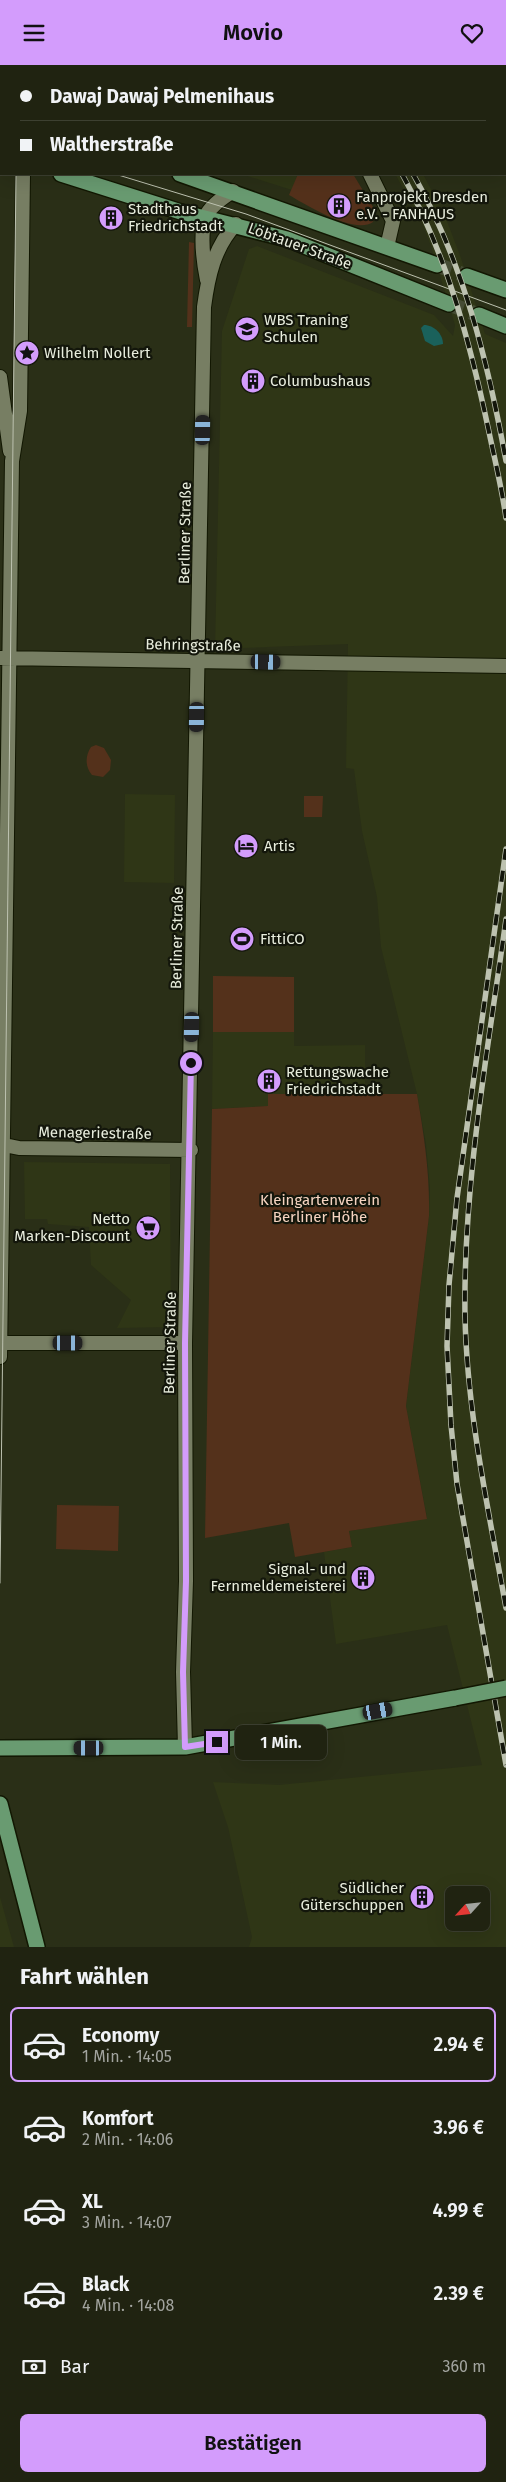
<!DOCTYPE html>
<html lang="de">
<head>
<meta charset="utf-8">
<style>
	:root { --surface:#202311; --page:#282b1a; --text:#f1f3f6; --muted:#a2a49f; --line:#3d4031; --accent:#d39cfc }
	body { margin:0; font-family:"Fira Sans",sans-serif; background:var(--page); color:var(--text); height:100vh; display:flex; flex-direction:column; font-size:19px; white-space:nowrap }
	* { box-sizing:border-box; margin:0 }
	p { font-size:16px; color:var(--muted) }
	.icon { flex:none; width:28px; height:28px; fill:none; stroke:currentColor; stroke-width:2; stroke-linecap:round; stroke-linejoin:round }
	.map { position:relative; height:1882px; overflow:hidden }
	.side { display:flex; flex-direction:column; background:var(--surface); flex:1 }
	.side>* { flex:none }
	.top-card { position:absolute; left:0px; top:0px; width:506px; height:110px; box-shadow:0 5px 20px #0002,0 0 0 1px var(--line); display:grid; align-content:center; height:110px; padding:0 20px; background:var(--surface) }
	.needle { width:32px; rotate:243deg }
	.tools { position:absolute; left:445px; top:1821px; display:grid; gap:10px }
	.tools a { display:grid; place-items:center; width:45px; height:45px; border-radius:8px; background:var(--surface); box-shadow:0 5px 20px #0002,0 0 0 1px var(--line); font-size:25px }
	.end { position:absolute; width:22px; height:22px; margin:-11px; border:6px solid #d39cfc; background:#111; box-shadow:0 0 0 2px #111 }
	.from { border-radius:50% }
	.bubble { position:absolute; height:35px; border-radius:8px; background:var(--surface); box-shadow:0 5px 20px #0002,0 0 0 1px var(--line); font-size:16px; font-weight:600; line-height:35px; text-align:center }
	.car { position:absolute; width:15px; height:30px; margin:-15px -8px; border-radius:6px; box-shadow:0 0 4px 1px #0007; background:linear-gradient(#222 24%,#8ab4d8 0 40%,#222 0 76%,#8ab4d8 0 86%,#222 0) }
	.top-card b { display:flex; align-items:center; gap:18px; height:48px; font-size:19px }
	.top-card b+b { border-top:1px solid var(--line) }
	.top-card i { width:12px; height:12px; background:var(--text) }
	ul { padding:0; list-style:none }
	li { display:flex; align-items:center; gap:15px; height:75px; margin:0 10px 8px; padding:0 10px; border:2px solid transparent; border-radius:8px }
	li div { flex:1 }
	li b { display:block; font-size:19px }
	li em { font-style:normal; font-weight:600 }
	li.on { border-color:var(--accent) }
	li>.icon { width:45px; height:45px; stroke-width:1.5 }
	h2 { padding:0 20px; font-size:22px; line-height:60px }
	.pay { display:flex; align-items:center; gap:12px; height:55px; padding:0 20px; font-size:19px }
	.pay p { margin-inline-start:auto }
	.cta { display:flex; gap:10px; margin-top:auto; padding:10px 20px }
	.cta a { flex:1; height:58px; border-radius:8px; background:var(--accent); color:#111; font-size:20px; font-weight:600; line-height:58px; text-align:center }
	header { display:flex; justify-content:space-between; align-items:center; height:65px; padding:0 20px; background:var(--accent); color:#111; font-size:22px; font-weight:600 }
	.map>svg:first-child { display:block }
</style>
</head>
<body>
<header><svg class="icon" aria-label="menu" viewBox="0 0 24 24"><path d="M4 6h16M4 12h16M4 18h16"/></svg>Movio<svg class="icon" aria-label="heart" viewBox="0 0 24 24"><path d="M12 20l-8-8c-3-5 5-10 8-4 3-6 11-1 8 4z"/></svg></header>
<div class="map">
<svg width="506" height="1882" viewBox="0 0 506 1882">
	<rect width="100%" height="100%" fill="#2a2f17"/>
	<path fill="#2f3616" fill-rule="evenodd" d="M241 109H298L292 125Z
		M395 109H423L445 151 461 193 485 269 506 278V1882H249L252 1872 228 1762 213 1717 279 1720 482 1700 447 1560 336 1579 324 1487 352 1482 349 1466 427 1453 406 1341 429 1151 430 1124 426 1079 417 1029 381 882 377 832 362 766 354 704 346 703 348 579 215 584 222 266 249 184 257 181 434 250 453 271 455 260 431 181 421 154ZM454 1830H481V1858H454Z
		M125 729 175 730 174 818 124 817Z
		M213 967H294V981L365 980V1029H269L268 1041 212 1044Z
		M24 1097 170 1099 171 1262 117 1263 131 1235 91 1200 89 1162 48 1159 47 1154H25Z
		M0 1832 14 1882H0Z"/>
	<path fill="#54311b" d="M36 0H258L260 1H36Z
		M298 109H353L376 147 373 157C355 170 308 141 289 130Z
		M189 177 194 178 192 262H187Z
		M96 680 104 683 111 695 110 705 103 712 92 710C85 702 85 691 91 682Z
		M304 731H323L322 752H304Z
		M213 911 294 912V967H213Z
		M268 1029H417C424 1070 430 1109 429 1151L406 1341 427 1454 349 1466 352 1482 295 1492 289 1458 205 1473 212 1044 268 1041Z
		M57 1440 119 1441 118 1486 56 1484Z"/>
	<path fill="#1a615b" d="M424 260C434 260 443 269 443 279L434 281 425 276 421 263Z"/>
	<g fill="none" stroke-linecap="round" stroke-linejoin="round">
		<path stroke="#464c35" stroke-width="15" stroke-dasharray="15 8" stroke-linecap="butt" d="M437 200 467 211
			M449 239 479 250"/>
		<defs>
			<path id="minor" d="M279 0 280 1
				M0 86 1 79
				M370 109 393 156 387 182
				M207 215C203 195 200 172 205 153 209 141 224 132 233 126
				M0 312 10 386
				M0 593 506 601
				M0 1079 19 1083 191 1085
				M0 1278H185
				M0 1292 12 396 20 346 23 109
				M185 1682 183 1607 186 1516 185 1278 204 242C208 212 214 182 236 159"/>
			<path id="major" d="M18 1V0
				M0 62H1
				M0 97 1 98
				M61 109 181 147 287 174 449 239
				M180 109 437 200
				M467 211 506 225
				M479 250 506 261
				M0 1683 185 1682 455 1633
				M0 1739 37 1882"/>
		</defs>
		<use href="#minor" stroke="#121702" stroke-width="16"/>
		<use href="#major" stroke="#121702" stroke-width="18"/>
		<use href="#minor" stroke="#777e63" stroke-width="14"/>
		<use href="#major" stroke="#699b71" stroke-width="15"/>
		<path stroke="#bdc2b0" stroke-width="1" d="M0 75H1
			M0 83 1 84
			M0 93 1 95
			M115 109 246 149 506 245
			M0 1518 16 109"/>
		<defs>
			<path id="rail" d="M318 0 320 1
				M331 0 332 1
				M402 109C447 190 470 277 489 367 495 396 502 424 506 453
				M413 109C463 196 488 297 506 396
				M506 784 457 1133 449 1220 447 1281 451 1360 457 1419 506 1700
				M506 854C488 985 463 1118 465 1251 467 1349 489 1447 506 1543"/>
		</defs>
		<use href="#rail" stroke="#bdc2b0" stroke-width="5.5"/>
		<use href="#rail" stroke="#13160b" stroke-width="4" stroke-dasharray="11" stroke-linecap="butt"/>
		<defs>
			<path id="major-bridge" d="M455 1633 506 1623"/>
		</defs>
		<use href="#major-bridge" stroke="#121702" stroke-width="18" stroke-linecap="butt"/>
		<use href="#major-bridge" stroke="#699b71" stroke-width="15"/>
	</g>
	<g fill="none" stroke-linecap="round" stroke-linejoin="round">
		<path stroke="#d39cfc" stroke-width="6" d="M191 998 185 1278 186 1516 183 1607 185 1682 217 1677"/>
	</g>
	<defs>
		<symbol id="building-disc" viewBox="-11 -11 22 22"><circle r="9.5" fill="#d39cfc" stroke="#13160b"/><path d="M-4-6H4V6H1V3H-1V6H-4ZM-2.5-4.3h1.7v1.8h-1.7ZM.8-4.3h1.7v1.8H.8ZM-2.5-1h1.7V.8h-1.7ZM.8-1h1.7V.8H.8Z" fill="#111"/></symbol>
		<symbol id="school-disc" viewBox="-11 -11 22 22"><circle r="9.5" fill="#d39cfc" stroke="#13160b"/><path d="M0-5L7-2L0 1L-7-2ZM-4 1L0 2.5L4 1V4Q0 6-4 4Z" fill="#111"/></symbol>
		<symbol id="sight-disc" viewBox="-11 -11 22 22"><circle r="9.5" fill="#d39cfc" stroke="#13160b"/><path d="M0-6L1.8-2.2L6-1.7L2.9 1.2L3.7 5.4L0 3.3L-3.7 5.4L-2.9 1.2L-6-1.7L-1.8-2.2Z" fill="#111"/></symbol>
		<symbol id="hotel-disc" viewBox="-11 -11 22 22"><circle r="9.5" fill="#d39cfc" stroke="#13160b"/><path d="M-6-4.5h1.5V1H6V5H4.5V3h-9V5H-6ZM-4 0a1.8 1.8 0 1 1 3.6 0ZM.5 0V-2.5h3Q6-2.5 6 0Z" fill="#111"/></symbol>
		<symbol id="stadium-disc" viewBox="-11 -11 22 22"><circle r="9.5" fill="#d39cfc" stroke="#13160b"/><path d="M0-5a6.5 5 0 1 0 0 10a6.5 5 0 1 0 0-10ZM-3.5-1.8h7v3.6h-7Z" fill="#111"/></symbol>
		<symbol id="supermarket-disc" viewBox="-11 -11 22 22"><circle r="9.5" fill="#d39cfc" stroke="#13160b"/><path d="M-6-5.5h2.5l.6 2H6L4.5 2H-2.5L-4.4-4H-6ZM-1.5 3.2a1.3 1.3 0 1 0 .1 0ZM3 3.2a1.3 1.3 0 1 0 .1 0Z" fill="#111"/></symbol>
	</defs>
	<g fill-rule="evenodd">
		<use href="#building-disc" x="325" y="127" width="28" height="28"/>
		<use href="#building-disc" x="97" y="139" width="28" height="28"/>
		<use href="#school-disc" x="233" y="250" width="28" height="28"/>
		<use href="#sight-disc" x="13" y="274" width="28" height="28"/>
		<use href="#building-disc" x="239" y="302" width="28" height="28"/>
		<use href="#hotel-disc" x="232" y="767" width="28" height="28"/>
		<use href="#stadium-disc" x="228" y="860" width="28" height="28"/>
		<use href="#building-disc" x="255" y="1002" width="28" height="28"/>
		<use href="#supermarket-disc" x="134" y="1149" width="28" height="28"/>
		<use href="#building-disc" x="349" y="1499" width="28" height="28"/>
		<use href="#building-disc" x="408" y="1818" width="28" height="28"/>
	</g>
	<g text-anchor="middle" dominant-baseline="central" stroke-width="4.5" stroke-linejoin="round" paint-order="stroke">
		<g font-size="15" fill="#e8eddd" stroke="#13160b" text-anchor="start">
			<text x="356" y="132">Fanprojekt Dresden<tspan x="356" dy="17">e.V. - FANHAUS</tspan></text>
			<text x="128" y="144">Stadthaus<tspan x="128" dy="17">Friedrichstadt</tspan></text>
			<text x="264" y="255">WBS Traning<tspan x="264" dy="17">Schulen</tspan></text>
			<text x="44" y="288">Wilhelm Nollert</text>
			<text x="270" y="316">Columbushaus</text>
			<text x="264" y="781">Artis</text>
			<text x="260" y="874">FittiCO</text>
			<text x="286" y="1007">Rettungswache<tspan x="286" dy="17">Friedrichstadt</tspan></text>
			<text x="130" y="1154" text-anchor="end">Netto<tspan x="130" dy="17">Marken-Discount</tspan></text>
			<text x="346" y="1504" text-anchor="end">Signal- und<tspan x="346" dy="17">Fernmeldemeisterei</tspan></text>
			<text x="404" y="1823" text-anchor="end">Südlicher<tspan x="404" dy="17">Güterschuppen</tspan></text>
		</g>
		<g font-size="15" fill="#e8eddd" stroke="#13160b">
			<text transform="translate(300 181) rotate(20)">Löbtauer Straße</text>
			<text transform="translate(185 468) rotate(-89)">Berliner Straße</text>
			<text transform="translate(193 580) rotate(1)">Behringstraße</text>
			<text transform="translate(177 873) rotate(-89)">Berliner Straße</text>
			<text transform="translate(95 1068) rotate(1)">Menageriestraße</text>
			<text transform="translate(170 1278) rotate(-89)">Berliner Straße</text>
		</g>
		<g font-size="15" fill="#f6d4c1" stroke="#13160b">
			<text x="320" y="1135">Kleingartenverein<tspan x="320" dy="17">Berliner Höhe</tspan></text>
		</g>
	</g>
</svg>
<div class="tools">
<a><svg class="needle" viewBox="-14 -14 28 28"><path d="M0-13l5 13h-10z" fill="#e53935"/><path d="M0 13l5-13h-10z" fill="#a2a49f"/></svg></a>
</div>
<i class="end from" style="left:191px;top:998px"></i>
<i class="end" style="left:217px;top:1677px"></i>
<div class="bubble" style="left:235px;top:1660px;width:92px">1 Min.</div>
<i class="car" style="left:203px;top:365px;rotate:1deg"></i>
<i class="car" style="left:266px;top:597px;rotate:91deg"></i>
<i class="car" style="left:197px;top:652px;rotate:181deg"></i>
<i class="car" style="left:192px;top:962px;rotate:181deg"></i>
<i class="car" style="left:68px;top:1278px;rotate:90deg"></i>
<i class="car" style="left:378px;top:1646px;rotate:80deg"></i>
<i class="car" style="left:89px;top:1683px;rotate:270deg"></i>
<div class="top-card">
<b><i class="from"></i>Dawaj Dawaj Pelmenihaus</b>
<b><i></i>Waltherstraße</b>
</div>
</div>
<section class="side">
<h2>Fahrt wählen</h2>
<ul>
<li class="on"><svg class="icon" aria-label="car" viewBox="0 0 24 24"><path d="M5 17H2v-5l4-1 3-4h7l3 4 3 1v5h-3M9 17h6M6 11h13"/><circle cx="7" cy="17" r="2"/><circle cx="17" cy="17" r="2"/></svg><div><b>Economy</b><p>1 Min. · 14:05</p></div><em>2.94 €</em></li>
<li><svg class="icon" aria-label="car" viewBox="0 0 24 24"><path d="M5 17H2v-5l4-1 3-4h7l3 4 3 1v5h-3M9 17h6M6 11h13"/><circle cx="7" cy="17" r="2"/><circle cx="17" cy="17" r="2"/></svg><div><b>Komfort</b><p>2 Min. · 14:06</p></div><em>3.96 €</em></li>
<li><svg class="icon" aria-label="car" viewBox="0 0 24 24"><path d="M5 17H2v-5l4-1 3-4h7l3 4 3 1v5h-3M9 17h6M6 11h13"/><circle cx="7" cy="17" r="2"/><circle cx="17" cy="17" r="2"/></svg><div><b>XL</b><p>3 Min. · 14:07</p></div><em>4.99 €</em></li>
<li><svg class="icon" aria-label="car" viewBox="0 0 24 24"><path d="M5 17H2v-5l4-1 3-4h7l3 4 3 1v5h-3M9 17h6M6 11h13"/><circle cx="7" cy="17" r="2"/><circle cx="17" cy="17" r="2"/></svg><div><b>Black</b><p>4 Min. · 14:08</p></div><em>2.39 €</em></li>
</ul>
<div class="pay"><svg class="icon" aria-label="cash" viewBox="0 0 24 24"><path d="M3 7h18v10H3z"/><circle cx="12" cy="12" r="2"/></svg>Bar<p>360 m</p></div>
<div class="cta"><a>Bestätigen</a></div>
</section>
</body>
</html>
